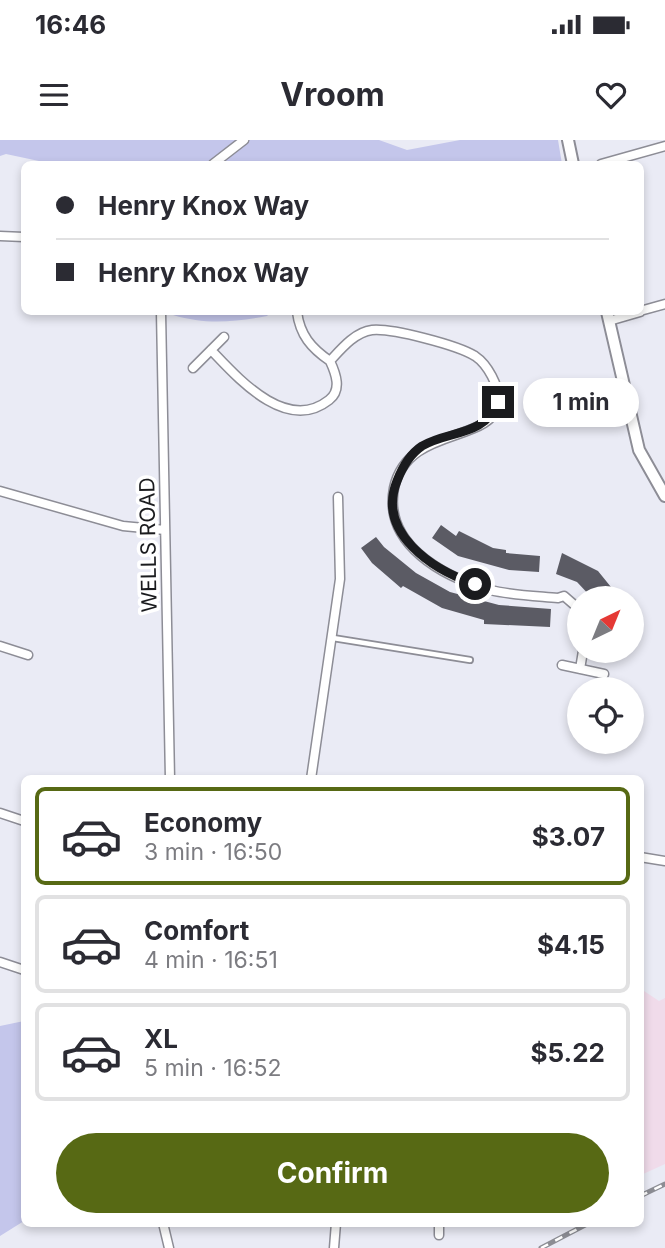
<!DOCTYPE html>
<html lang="en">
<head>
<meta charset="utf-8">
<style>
	:root { --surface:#fff; --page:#f7f7f7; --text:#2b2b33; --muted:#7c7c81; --line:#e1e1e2; --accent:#576914 }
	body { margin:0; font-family:Inter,sans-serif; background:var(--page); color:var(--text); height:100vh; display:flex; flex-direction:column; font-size:26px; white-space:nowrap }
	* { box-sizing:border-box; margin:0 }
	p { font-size:23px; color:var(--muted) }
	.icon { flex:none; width:38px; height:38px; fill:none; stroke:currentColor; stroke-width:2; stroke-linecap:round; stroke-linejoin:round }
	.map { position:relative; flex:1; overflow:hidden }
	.side { position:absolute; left:21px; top:635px; width:623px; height:452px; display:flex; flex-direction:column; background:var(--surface); border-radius:10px; box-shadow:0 4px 10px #0003 }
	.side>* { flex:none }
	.hud { position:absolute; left:21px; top:21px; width:623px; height:154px; border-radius:10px; box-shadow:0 4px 10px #0003; display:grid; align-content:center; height:154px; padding:0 35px; background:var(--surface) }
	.needle { width:46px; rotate:43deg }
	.tools { position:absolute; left:567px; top:446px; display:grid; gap:14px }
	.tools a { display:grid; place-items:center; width:77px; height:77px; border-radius:50%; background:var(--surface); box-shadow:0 4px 10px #0003; font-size:35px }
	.end { position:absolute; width:32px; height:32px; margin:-16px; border:9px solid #1a1b1e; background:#fff; box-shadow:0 0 0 4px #fff }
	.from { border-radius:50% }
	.bubble { position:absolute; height:49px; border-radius:24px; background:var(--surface); box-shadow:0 4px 10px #0003; font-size:23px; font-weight:700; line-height:49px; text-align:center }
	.hud b { display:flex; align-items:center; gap:24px; height:66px; font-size:26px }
	.hud b+b { border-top:2px solid var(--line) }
	.hud i { width:18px; height:18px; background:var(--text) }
	ul { padding:12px 0 0; list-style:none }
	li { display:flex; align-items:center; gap:21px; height:98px; margin:0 14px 10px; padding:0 21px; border:4px solid var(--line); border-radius:10px }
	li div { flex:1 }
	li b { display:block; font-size:26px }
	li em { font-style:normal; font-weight:700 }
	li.on { border-color:var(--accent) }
	li>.icon { width:63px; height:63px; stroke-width:1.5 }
	.primary-button { display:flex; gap:14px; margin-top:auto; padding:14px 35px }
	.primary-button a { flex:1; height:80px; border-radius:42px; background:var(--accent); color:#fff; font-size:28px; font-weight:700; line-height:80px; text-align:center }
	.status { display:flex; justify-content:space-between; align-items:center; height:49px; padding:0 35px; background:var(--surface); direction:ltr }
	.status svg { height:19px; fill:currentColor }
	header { display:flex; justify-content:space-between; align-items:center; height:91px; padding:0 35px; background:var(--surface); font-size:32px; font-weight:700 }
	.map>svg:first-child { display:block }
</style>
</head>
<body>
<div class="status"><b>16:46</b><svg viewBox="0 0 49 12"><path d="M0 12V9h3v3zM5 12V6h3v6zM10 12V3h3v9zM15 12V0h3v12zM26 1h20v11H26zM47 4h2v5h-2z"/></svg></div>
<header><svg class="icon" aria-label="menu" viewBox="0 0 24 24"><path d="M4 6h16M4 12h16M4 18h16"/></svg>Vroom<svg class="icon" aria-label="heart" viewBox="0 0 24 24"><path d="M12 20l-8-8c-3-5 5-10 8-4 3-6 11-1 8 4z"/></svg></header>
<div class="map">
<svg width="665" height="1108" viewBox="0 0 665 1108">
	<rect width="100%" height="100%" fill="#eaebf5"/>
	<path fill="#f0dbea" d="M641 849 659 861 665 858V1024L641 1035Z"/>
	<path fill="#c4c6eb" d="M0 0H379L407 10 460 0H558L562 24H53L6 14 0 16Z
		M172 172H271L267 176C234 182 206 185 173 175Z
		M24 881V1081L0 1096V886Z"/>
	<path fill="#5b5b64" d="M441 385 456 396 459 391 493 408 506 410V413L540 416 539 432 509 430 458 416 432 398Z
		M376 397 384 407 416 433 450 452 499 465 551 469 550 487 484 484V480L442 468 403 446 401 448 372 423 361 408Z
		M562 413 598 431 615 452 605 458H592L577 442 556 434Z"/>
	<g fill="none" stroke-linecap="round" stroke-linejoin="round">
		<defs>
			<path id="service" d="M333 498 470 520"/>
			<path id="minor" d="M213 24 244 0
				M601 24 665 6
				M0 96 24 97
				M640 171 665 164
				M161 172 170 639
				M297 172C300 195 311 208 330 221
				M609 181 640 172
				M211 210C237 237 286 294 329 260 342 250 336 234 330 221
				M330 221C341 209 355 192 372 190 392 188 457 205 475 216 487 224 500 246 498 262 493 305 408 284 394 348 383 405 444 437 490 450 511 455 536 456 558 458L564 456 579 469
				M193 228 224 197
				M0 351 123 386 165 390
				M0 506 28 515
				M562 525 604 534
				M580 529 583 511
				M311 639 340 439 338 357
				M0 673 24 681
				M640 717 665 721
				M0 822 24 830
				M163 1083 169 1108
				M439 1083V1095
				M334 1108 336 1083"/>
			<path id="tertiary" d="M568 0 573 24
				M607 172 639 310 665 356"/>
		</defs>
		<use href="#service" stroke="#8d8d96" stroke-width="8"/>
		<use href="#minor" stroke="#8d8d96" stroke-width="11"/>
		<use href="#tertiary" stroke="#8d8d96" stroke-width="14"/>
		<use href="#service" stroke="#fff" stroke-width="4.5"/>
		<use href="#minor" stroke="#fff" stroke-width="8"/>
		<use href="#tertiary" stroke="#fff" stroke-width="10"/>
		<defs>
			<path id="rail" d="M640 1056 665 1044
				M541 1108 589 1083"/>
		</defs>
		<use href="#rail" stroke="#8c8d94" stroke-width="5"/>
		<use href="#rail" stroke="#fff" stroke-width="2.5" stroke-dasharray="8" stroke-linecap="butt"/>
	</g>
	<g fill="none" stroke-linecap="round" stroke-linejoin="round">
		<path stroke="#1a1b1e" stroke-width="9" d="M475 444C433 430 376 393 397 341 402 328 410 314 422 306 449 290 484 297 498 262"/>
	</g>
	<g text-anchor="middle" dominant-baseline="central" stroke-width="7" stroke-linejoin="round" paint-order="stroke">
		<g font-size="21" fill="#1a1b1e" stroke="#fff">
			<text transform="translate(148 405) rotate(-91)">WELLS ROAD</text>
		</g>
	</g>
</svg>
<div class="tools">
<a><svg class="needle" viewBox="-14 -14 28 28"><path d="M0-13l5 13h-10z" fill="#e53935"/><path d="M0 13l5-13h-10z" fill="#7c7c81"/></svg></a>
<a><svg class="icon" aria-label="locate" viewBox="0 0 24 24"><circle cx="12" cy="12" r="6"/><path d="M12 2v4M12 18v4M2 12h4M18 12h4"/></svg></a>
</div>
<i class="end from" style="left:475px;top:444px"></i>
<i class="end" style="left:498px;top:262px"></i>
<div class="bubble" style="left:523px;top:238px;width:116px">1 min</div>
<div class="hud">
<b><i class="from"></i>Henry Knox Way</b>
<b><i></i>Henry Knox Way</b>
</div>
<section class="side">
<ul>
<li class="on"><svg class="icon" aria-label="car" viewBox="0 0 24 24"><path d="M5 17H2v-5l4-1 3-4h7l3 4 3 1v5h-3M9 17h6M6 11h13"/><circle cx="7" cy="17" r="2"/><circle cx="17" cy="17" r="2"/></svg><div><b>Economy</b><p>3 min · 16:50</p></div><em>$3.07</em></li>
<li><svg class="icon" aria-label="car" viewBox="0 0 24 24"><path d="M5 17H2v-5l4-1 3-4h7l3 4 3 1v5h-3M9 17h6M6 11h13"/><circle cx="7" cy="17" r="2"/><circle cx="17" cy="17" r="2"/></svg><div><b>Comfort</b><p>4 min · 16:51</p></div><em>$4.15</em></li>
<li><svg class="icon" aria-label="car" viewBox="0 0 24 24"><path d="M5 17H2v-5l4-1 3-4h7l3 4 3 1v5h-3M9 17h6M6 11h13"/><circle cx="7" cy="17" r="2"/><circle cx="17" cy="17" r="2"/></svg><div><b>XL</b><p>5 min · 16:52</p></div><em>$5.22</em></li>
</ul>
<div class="primary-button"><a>Confirm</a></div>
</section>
</div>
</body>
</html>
